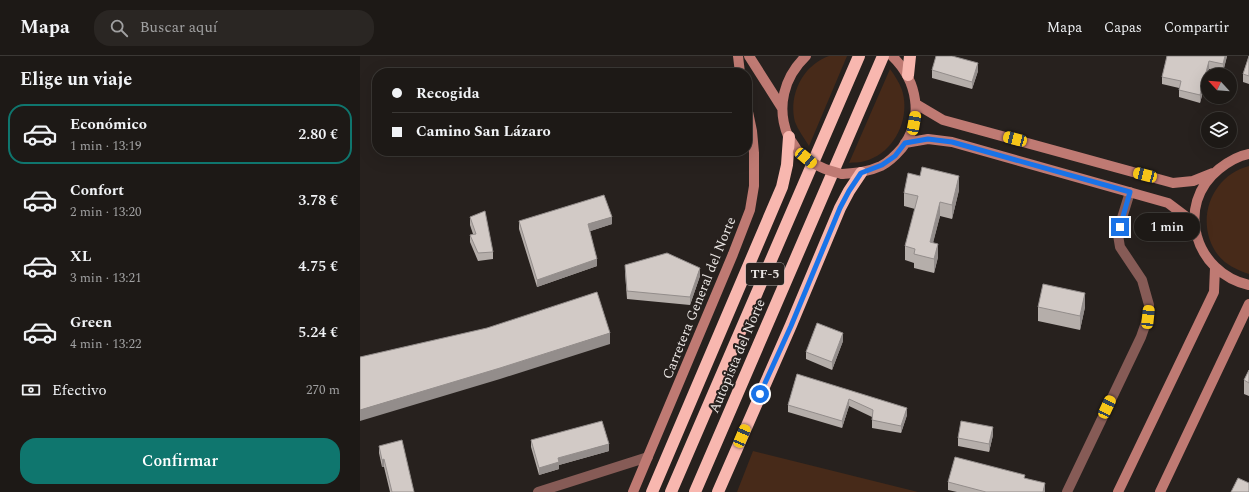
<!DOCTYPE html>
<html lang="es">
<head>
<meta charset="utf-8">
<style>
	:root { --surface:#1d1916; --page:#2a2623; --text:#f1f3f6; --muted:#a0a0a1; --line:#3b3835; --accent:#0f766e }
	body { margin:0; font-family:Spectral,serif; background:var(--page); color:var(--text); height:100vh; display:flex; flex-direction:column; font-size:15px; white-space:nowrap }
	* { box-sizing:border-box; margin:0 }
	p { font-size:13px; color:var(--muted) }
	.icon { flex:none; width:22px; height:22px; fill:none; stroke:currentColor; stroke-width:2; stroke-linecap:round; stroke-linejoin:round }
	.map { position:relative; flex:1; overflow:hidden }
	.details { display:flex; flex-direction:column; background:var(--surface); width:360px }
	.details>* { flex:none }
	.guide { position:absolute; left:12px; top:12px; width:380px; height:88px; border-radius:16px; box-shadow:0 4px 16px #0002,0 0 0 1px var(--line); display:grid; align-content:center; height:88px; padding:0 20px; background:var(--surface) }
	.needle { width:26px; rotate:296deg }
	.buttons { position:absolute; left:841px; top:12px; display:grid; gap:8px }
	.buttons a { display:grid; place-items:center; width:36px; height:36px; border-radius:50%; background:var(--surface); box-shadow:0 4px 16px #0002,0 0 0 1px var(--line); font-size:20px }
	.end { position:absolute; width:18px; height:18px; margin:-9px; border:5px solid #1a73e8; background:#fff; box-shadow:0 0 0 2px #fff }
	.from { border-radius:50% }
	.bubble { position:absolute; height:28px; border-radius:14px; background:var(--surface); box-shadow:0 4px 16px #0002,0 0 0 1px var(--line); font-size:13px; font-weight:600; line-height:28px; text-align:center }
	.car { position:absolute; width:12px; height:24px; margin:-12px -6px; border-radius:5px; box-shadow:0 0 3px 1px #0007; background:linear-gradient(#f5c518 24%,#345 0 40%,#f5c518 0 76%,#345 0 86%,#f5c518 0) }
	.guide b { display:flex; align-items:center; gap:14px; height:38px; font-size:15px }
	.guide b+b { border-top:1px solid var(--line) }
	.guide i { width:10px; height:10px; background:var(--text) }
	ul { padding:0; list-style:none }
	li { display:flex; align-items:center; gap:12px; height:60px; margin:0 8px 6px; padding:0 12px; border:2px solid transparent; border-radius:16px }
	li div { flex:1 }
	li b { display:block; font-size:15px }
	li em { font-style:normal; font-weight:600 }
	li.active { border-color:var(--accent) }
	li>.icon { width:36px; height:36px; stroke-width:1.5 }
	h2 { padding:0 20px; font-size:18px; line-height:48px }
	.pay { display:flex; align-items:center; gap:10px; height:44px; padding:0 20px; font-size:15px }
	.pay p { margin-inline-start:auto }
	.cta { display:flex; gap:8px; margin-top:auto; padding:8px 20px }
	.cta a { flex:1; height:46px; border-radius:16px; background:var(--accent); color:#fff; font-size:16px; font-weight:600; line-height:46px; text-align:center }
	header { display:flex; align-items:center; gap:24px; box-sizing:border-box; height:56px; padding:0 20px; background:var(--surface); border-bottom:1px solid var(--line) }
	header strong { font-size:19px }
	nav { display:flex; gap:22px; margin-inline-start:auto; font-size:14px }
	.search { width:280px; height:36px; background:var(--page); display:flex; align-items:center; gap:10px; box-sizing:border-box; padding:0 14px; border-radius:16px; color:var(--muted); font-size:15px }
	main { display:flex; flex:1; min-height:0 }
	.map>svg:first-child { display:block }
</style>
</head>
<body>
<header>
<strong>Mapa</strong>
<div class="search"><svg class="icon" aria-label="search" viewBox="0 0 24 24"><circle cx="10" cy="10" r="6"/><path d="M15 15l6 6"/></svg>Buscar aquí</div>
<nav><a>Mapa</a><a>Capas</a><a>Compartir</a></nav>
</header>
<main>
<section class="details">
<h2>Elige un viaje</h2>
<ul>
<li class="active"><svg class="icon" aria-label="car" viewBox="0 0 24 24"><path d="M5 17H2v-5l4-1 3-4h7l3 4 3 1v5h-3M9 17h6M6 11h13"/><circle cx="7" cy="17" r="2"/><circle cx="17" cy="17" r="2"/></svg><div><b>Económico</b><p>1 min · 13:19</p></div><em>2.80 €</em></li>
<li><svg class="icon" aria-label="car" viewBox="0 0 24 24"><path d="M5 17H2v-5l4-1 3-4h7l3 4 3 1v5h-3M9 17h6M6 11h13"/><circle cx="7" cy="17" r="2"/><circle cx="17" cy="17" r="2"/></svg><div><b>Confort</b><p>2 min · 13:20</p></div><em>3.78 €</em></li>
<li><svg class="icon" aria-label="car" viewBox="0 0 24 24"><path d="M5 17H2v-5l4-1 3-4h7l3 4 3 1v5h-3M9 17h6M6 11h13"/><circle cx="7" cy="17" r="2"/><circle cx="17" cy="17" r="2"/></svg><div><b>XL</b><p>3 min · 13:21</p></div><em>4.75 €</em></li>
<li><svg class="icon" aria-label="car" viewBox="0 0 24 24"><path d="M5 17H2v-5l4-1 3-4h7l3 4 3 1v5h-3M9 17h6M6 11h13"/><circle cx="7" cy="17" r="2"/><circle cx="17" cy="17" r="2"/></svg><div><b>Green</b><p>4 min · 13:22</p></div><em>5.24 €</em></li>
</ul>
<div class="pay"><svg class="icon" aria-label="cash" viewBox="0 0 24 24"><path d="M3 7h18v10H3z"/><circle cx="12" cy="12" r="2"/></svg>Efectivo<p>270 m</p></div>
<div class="cta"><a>Confirmar</a></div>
</section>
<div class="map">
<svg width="889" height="436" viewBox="0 0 889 436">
	<rect width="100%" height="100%" fill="#27211e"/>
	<path fill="#472a19" d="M469 0H487L449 90C444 82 438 74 435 66 428 39 443 9 469 0Z
		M530 13C535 20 539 26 542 34 551 63 534 97 505 105 500 107 494 106 489 107Z
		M889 110V218C877 214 866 209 858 199 834 167 850 120 889 110Z
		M393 395 558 436H377Z"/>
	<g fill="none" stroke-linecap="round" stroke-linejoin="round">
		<path stroke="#865b56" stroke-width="10" d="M178 436 288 401
			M707 436 781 281 788 261 789 249 782 224 760 191 758 179 762 162 770 136"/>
		<path stroke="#bf7a73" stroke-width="10" d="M378 0 380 17
			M389 0 422 52
			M556 48 583 64 813 127 833 125 853 117
			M545 87 568 83 592 86 808 147 824 159 835 171
			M438 96C435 90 431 85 428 80 416 51 424 21 446 0
			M889 98C878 100 868 106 859 113 814 149 835 217 889 229
			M482 118C496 117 508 116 521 110 529 106 536 99 542 92 565 62 557 24 532 0
			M273 436 373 198 390 154 394 130V97L392 75 387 51
			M758 436 854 236 855 212
			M800 436 889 248"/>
		<path stroke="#f8b7af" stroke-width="12" d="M548 19 550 0
			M292 436 422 131 427 109 429 81
			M311 436 499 0
			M335 436 523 0
			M358 436 431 269 480 152 489 135 501 117"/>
		<path stroke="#bf7a73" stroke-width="10" d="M438 96C455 109 461 113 482 118"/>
	</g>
	<path fill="#b5aeaa" d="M807 0H867L863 16 849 13 840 47 819 41V32L802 28V21Z
		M889 0V28L883 26V18Z
		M572 14 618 15 612 33 572 22Z
		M599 134 592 163 580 160 573 186 578 201 574 217 554 212V207L545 204V190L555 153 544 150V137Z
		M110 161 133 196V203L118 205 110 186V179L113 178 110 169Z
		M159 165 252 168 230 175 237 210 177 231 159 173Z
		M265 209 340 220 330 249 267 243 265 216Z
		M678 251H725L720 274 678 265Z
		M483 285 472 314 446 303V296Z
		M889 314V340L884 338V324Z
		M437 318 547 359 541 377 512 372V361L489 350 482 372 428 356V349Z
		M633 379 629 396 598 390V382Z
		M171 384 249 395 199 409V413L179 419 171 391Z
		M19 390 54 436H30L24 411H22L19 397Z
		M665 422 685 435V436H597L588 434V426Z"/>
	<path fill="#938d8b" d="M865 0H867L863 16V8Z
		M849 5V13L840 47V39Z
		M618 7V15L612 33V26Z
		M599 120V134L592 163V149Z
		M580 146V160L570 199V186Z
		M252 161V168L228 176V168Z
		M578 188V201L574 217V203Z
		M237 203V210L177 231V224Z
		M340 212V220L330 249V241Z
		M725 237V251L720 274V260Z
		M250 277V288L140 323 0 365V354Z
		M483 277V285L472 314V306Z
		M489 343V350L482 372V365Z
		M547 352V359L541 377V370Z
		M633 371V379L629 396V388Z
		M249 388V395L199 409V413L179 419V412L198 402Z
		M24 403V411H22V404Z
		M685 427V436H683Z"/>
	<path fill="#d2cac6" stroke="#938d8b" d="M576 0H592L618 7 612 26 572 14Z
		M807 0H865L863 8 849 5 840 39 819 34 821 25 802 21Z
		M889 0V20L883 18Z
		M562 111 599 120 592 149 580 146 570 186 578 188 574 203 554 198 555 193 545 190 558 140 544 137 548 117 560 120Z
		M244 139 252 161 228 168 237 203 177 224 159 165Z
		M125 155 133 196 118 197 110 179 116 178 110 161Z
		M307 197 340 212 330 241 267 235 265 209Z
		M683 228 725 237 720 260 678 251Z
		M237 236 250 277 140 312 0 354V301L127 272Z
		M457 267 483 277 472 306 446 296Z
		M889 314V327L884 324Z
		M437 318 547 352 541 370 512 364 513 354 489 343 482 365 428 349Z
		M242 365 249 388 198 402 199 406 179 412 171 384Z
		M601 365 633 371 629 388 598 382Z
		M42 384 54 436H32L24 403 22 404 19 390Z
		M595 401 665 419 664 422 685 427 683 436H626L588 426Z
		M878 422 889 427V436H871Z"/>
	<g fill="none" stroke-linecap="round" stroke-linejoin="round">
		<path stroke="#1a73e8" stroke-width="5" d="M400 338 431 270 480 152 489 135 501 117 522 109 535 100 545 87 568 83 592 86 770 136 760 171"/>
	</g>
	<g text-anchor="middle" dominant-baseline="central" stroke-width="4" stroke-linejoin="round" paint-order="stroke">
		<rect fill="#27211e" stroke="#b0aba9" stroke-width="1" x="386" y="207" width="38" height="22" rx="3"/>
		<g font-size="13" font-weight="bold" fill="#eae6e4">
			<text x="405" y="218">TF-5</text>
		</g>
		<g font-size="14" fill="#eae6e4" stroke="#27211e">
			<text transform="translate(339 242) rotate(-68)">Carretera General del Norte</text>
			<text transform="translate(377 300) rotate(-67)">Autopista del Norte</text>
		</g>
	</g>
</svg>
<div class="buttons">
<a><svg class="needle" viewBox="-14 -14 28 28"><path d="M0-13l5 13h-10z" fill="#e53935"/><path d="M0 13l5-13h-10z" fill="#a0a0a1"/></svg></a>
<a><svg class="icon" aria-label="layers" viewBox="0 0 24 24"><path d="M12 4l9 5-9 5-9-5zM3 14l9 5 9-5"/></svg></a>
</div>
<i class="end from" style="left:400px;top:338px"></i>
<i class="end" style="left:760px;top:171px"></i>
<div class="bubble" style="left:774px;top:157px;width:66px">1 min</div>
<i class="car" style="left:554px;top:67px;rotate:10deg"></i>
<i class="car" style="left:655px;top:83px;rotate:285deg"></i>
<i class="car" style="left:446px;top:102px;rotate:130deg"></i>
<i class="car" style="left:785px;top:119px;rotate:285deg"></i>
<i class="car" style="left:788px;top:261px;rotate:6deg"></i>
<i class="car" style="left:747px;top:351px;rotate:25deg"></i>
<i class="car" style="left:382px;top:380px;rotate:23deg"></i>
<div class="guide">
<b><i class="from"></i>Recogida</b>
<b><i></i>Camino San Lázaro</b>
</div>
</div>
</main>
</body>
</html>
